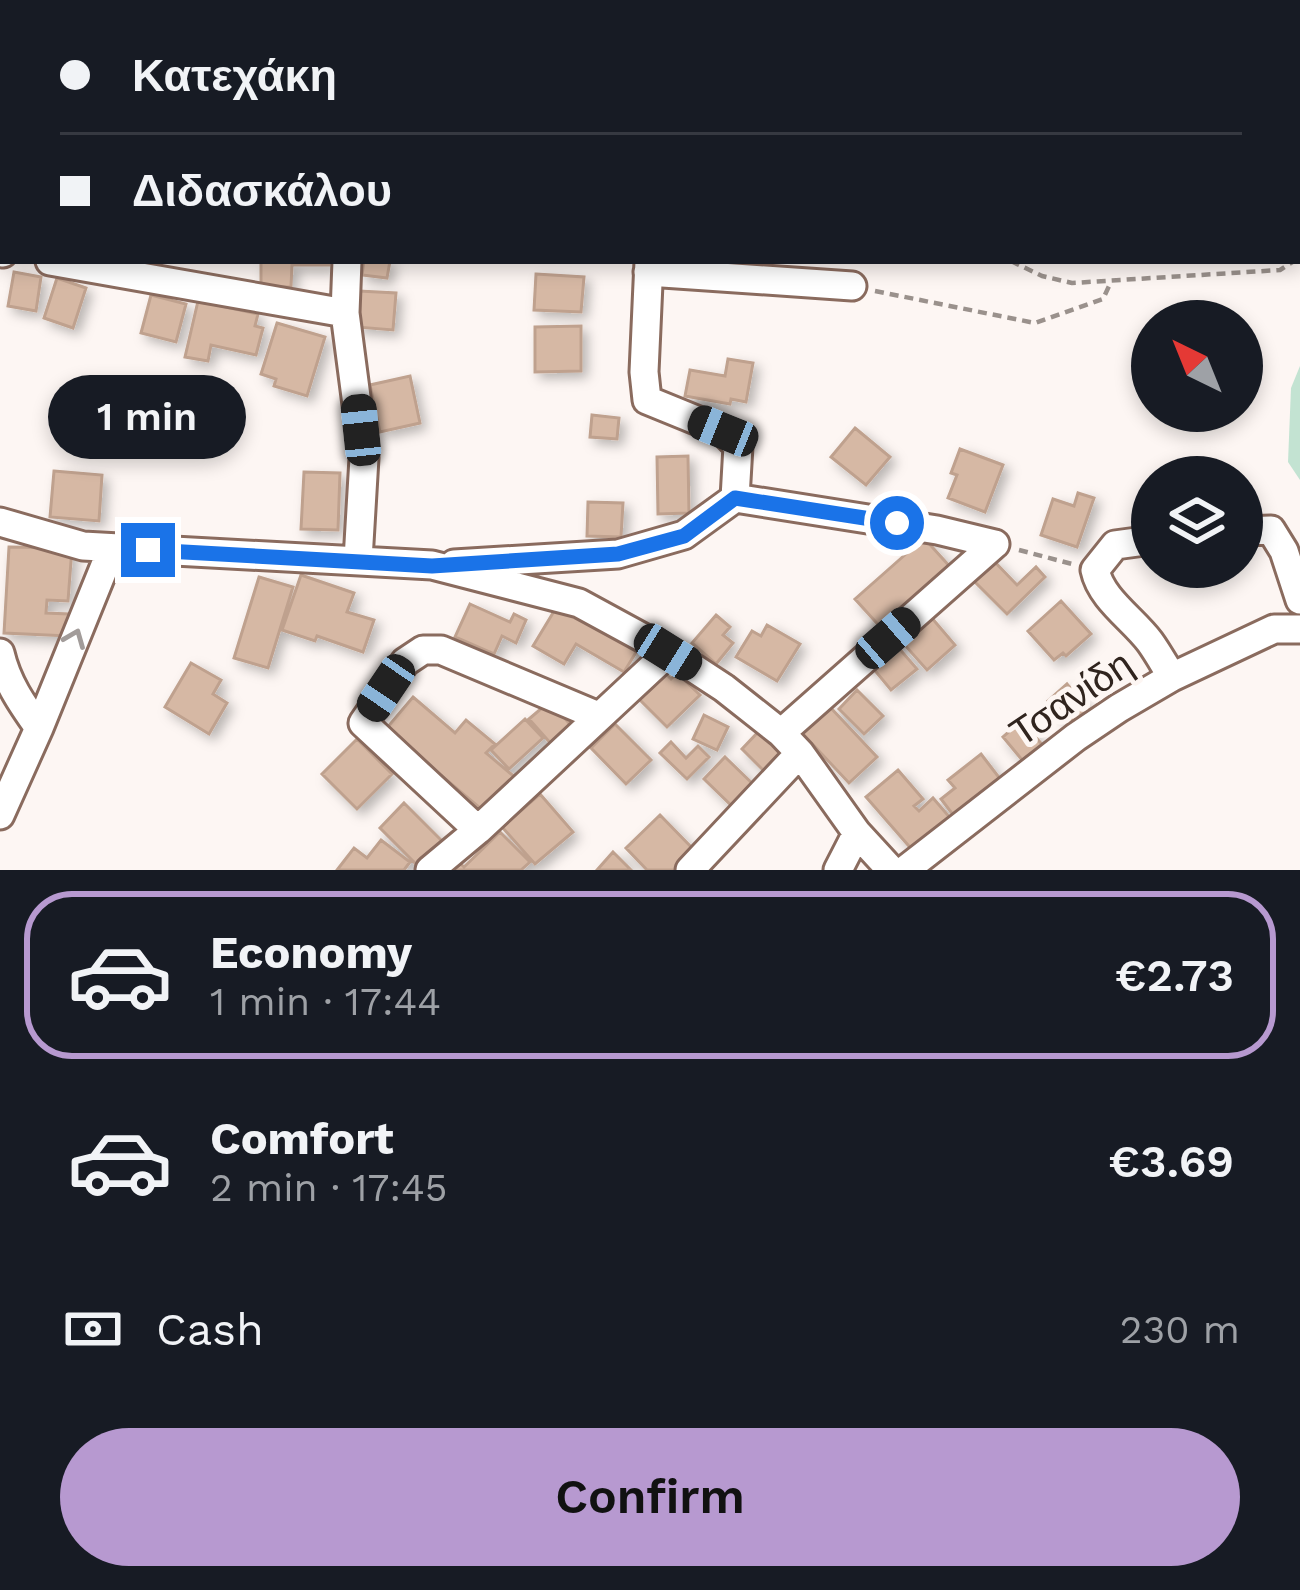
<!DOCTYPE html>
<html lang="en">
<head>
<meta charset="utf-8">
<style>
	:root { --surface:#171b24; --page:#242831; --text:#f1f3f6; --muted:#9ea1a6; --line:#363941; --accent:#b799d0 }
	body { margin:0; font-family:"Work Sans",sans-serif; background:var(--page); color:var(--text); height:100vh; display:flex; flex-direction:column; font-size:45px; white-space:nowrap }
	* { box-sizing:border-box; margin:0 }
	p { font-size:39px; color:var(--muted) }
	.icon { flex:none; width:66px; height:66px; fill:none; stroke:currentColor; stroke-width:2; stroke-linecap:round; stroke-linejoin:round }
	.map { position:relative; height:870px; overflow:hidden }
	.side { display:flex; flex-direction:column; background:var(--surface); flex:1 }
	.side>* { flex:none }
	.hud { position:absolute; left:0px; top:0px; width:1302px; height:264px; box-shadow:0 6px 18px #0003; display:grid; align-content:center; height:264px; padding:0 60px; background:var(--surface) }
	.needle { width:78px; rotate:317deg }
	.controls { position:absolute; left:1131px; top:300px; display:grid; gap:24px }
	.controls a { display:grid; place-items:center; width:132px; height:132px; border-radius:50%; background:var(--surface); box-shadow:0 6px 18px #0003; font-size:60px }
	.end { position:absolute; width:54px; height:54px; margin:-27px; border:15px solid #1a73e8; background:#fff; box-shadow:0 0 0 6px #fff }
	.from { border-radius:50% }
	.bubble { position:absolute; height:84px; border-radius:42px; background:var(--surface); box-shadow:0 6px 18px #0003; font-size:39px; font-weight:600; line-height:84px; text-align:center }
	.car { position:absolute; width:36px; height:72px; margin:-36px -18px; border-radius:15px; box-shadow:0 0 9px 3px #0007; background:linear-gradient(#222 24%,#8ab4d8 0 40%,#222 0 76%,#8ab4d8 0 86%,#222 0) }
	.hud b { display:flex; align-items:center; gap:42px; height:114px; font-size:45px }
	.hud b+b { border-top:3px solid var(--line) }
	.hud i { width:30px; height:30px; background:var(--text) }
	ul { padding:21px 0 0; list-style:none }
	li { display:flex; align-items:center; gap:36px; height:168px; margin:0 24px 18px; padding:0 36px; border:6px solid transparent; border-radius:48px }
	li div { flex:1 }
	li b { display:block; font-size:45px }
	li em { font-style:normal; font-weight:600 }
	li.on { border-color:var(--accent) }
	li>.icon { width:108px; height:108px; stroke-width:1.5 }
	.pay { display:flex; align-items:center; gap:30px; height:132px; padding:0 60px; font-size:45px }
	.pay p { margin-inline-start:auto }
	.button { display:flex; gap:24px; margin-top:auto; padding:24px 60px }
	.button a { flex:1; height:138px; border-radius:72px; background:var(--accent); color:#111; font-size:48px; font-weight:600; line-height:138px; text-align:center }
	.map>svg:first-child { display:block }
</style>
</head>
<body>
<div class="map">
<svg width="1300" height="870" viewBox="0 0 1300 870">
	<defs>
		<filter id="shadow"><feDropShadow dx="5.5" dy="5.5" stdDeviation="6" flood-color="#0004"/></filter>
	</defs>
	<rect width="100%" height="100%" fill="#fdf6f3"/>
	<path fill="#c3e3d2" d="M1300 366V480L1288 462 1291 388Z"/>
	<path fill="#d6b8a4" stroke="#bfa18e" stroke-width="3" filter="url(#shadow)" d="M205 0H273V3H204Z
		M285 0H330L331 3H285Z
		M364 0H458V3H364Z
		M561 0H609V3H561Z
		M834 0H883V3H834Z
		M261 261H330L329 265H292L291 287H261Z
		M364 261H390L387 278 362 275Z
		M14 272 41 277 36 311 8 306Z
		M536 274 584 277 581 312 534 310Z
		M57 278 86 288 73 328 44 318Z
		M359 291 396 293 393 330 356 327Z
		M151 295 186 304 176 342 141 333Z
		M198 301 258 314 255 326 263 328 256 355 211 345 208 361 185 357Z
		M277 323 325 337 307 396 274 386 276 379 261 374Z
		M581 326V371L535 372V327Z
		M728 359 753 363 746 402 731 399 730 404 685 396 690 370 725 376Z
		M410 376 420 423 380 432 370 385Z
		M592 415 619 418 617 439 590 437Z
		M855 428 890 457 866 485 831 457Z
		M960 449 1003 465 985 512 948 498 957 475 951 473Z
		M688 456 689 513 658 514 657 457Z
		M54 471 102 475 99 521 50 517Z
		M304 472 340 473 338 530 301 529Z
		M1078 493 1094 498 1077 547 1041 535 1053 499 1074 506Z
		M588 502 623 503 621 537 587 536Z
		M924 538 952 569 883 630 855 599Z
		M9 547 72 548 68 601 47 600 46 613 69 614 68 636 4 633Z
		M992 559 1017 585 1036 567 1045 577 1007 614 972 579Z
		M301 575 354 593 347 612 374 620 363 652 317 636 315 641 282 630Z
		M259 577 293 587 268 668 234 658Z
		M1061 601 1091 634 1066 656 1063 653 1054 660 1028 631Z
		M559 603 638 649 624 672 576 644 564 664 533 646Z
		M470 604 510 622 514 614 526 620 516 643 502 636 494 654 455 637Z
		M716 615 730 627 723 635 733 643 716 664 692 643Z
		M931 617 955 645 927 670 902 642Z
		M767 625 800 644 777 681 736 657 752 631 761 636Z
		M897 646 917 669 891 690 872 667Z
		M191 663 221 680 213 694 227 703 209 734 165 707Z
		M663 671 671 679 677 673 700 695 667 727 637 697Z
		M1067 684 1094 716 1075 732 1048 701Z
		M857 690 883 716 864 734 839 709Z
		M413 697 455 733 466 720 495 744 486 753 517 779 487 814 386 729Z
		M550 701 574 729 553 746 529 719Z
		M830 707 877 757 849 783 802 733Z
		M704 715 728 727 717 750 693 739Z
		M525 719 543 738 509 769 491 750Z
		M1021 721 1047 750 1028 767 1003 737Z
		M615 724 651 760 626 784 591 748Z
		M761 729 787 755 767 774 742 749Z
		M357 739 392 774 357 809 322 774Z
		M671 742 686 758 698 746 709 757 687 779 660 753Z
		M981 754 1004 784 957 820 941 799 955 788 948 780Z
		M725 757 755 786 734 808 704 779Z
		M898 770 923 799 914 806 919 811 933 798 952 820 915 853 866 797Z
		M540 794 573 832 535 864 502 827Z
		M404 803 444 843 420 868 380 828Z
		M660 815 697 853 679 870H647L626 848Z
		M500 832 530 862 521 870H438L452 856 464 867Z
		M381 840 410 862 404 870H337L354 848 367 858Z
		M613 852 631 870H597Z"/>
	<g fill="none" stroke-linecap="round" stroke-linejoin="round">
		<defs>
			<path id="minor" d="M348 0V3
				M646 0 647 3
				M0 89H3
				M0 252 3 253
				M50 261 345 313
				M347 261 345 313 364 458 358 560
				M649 261 644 372 647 400 723 431 738 446 735 498
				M648 272 852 286
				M735 498 937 530 995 544
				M0 522 83 546 432 565 579 603 669 652 724 688 781 733 800 753 857 833 891 870
				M1242 531 1271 530 1284 551 1300 600
				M1152 540 1115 545 1095 570C1101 599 1133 619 1150 642 1158 653 1165 666 1172 677
				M454 564 618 554 684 535 735 498
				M0 653C7 683 22 704 39 728
				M781 733 995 544
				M0 815 39 728 112 548
				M478 830 363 723 405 662 423 650H441L598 716
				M430 870 478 830 669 652
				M690 870 800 753
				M838 870 857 833
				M905 870 1076 737 1119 708 1172 677 1274 629H1300"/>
		</defs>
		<use href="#minor" stroke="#8a6b5e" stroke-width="33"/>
		<path stroke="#9a918c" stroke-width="4.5" stroke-dasharray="9 6" stroke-linecap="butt" d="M1299 258 1300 257
			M1011 261 1042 276 1072 283 1280 270 1294 261
			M875 291 1035 323 1103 299 1110 284
			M1019 550 1072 564"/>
		<use href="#minor" stroke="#fff" stroke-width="27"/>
	</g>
	<defs><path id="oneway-chevron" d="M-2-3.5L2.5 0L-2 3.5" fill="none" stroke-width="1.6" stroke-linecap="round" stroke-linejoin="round" transform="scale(3)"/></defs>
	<use stroke="#a29c9a" href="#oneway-chevron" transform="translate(75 638) rotate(-68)"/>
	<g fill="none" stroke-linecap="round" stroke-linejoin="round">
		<path stroke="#1a73e8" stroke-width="15" d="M148 550 432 566 618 554 684 536 735 498 897 523"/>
	</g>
	<g text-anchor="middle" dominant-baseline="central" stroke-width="10" stroke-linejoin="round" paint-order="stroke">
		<g font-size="39" fill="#30241e" stroke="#fdf6f3">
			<text transform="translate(1071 698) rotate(-34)">Τσανίδη</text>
		</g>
	</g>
</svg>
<div class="controls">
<a><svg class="needle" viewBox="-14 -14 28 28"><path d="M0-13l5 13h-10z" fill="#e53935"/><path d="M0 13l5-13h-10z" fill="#9ea1a6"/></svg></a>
<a><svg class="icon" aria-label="layers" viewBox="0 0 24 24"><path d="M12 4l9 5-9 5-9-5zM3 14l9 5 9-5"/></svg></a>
</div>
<i class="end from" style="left:897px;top:523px"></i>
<i class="end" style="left:148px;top:550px"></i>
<div class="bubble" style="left:48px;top:375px;width:198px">1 min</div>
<i class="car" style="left:361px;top:430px;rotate:354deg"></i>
<i class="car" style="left:723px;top:431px;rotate:292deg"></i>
<i class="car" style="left:888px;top:638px;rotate:49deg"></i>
<i class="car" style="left:668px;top:652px;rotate:122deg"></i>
<i class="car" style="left:386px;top:688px;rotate:214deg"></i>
<div class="hud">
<b><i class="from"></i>Κατεχάκη</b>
<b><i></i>Διδασκάλου</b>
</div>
</div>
<section class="side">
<ul>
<li class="on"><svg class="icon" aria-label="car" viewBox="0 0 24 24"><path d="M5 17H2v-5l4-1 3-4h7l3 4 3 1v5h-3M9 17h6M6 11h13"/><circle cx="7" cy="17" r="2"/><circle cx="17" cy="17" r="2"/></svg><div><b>Economy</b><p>1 min · 17:44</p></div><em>€2.73</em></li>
<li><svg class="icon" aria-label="car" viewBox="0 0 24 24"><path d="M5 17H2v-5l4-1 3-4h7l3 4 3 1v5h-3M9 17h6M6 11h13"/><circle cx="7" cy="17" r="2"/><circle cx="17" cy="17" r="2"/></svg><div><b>Comfort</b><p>2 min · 17:45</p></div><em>€3.69</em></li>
</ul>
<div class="pay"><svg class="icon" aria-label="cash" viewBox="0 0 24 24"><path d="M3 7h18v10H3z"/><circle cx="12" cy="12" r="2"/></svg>Cash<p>230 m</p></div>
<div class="button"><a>Confirm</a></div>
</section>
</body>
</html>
